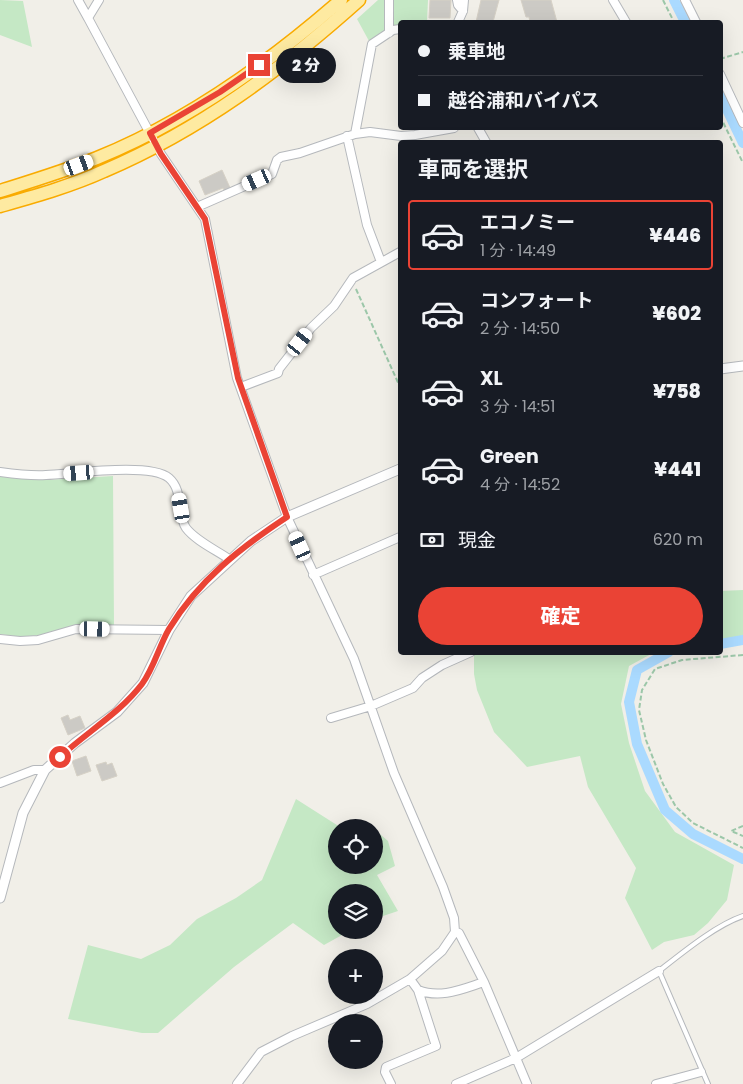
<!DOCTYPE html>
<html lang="ja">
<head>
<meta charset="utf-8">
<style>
	:root { --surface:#171b24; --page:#242831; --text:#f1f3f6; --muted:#9ea1a6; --line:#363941; --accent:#ea4335 }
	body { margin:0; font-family:Poppins,"Noto Sans JP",sans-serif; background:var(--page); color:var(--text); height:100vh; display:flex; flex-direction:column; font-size:19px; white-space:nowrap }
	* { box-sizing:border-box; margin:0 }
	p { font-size:16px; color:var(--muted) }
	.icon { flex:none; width:28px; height:28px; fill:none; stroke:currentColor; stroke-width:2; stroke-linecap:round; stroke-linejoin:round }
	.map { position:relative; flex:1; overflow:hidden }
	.panel { position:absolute; left:398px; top:140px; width:325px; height:515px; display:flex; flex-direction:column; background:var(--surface); border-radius:5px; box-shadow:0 5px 20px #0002 }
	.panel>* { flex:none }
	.guide { position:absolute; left:398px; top:20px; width:325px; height:110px; border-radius:5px; box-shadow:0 5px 20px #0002; display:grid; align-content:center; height:110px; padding:0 20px; background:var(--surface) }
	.buttons { position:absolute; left:328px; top:819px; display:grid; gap:10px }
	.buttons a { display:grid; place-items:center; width:55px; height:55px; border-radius:50%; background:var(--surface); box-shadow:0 5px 20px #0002; font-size:25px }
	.end { position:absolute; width:22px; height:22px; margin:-11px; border:6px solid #ea4335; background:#fff; box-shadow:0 0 0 2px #fff }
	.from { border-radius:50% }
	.bubble { position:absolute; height:35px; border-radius:18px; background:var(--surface); box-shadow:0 5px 20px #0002; font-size:16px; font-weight:800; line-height:35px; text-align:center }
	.car { position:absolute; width:15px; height:30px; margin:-15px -8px; border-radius:6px; box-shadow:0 0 4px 1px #0007; background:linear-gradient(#fff 24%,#345 0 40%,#fff 0 76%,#345 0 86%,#fff 0) }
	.guide b { display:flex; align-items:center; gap:18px; height:48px; font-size:19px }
	.guide b+b { border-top:1px solid var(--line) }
	.guide i { width:12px; height:12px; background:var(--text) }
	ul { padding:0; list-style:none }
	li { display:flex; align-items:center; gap:15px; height:70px; margin:0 10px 8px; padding:0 10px; border:2px solid transparent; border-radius:5px }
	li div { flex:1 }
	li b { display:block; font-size:19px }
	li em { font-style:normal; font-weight:800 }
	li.on { border-color:var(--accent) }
	li>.icon { width:45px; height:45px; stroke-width:1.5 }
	h2 { padding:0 20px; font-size:22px; line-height:60px }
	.pay { display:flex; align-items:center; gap:12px; height:55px; padding:0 20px; font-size:19px }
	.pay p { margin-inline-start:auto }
	.primary-button { display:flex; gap:10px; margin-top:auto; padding:10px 20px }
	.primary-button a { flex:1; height:58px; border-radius:30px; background:var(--accent); color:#fff; font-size:20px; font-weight:800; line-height:58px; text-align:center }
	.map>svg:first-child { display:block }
</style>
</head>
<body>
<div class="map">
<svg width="743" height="1084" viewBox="0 0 743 1084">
	<rect width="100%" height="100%" fill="#f1efe8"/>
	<path fill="#c5e8c5" d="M0 0 23 1 32 47 0 35Z
		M378 0H428L427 21 400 22V26L393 27 369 41 357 19Z
		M0 476 47 480 113 476 114 625 78 624 41 635 22 637 0 634Z
		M743 590V637L720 640V591Z
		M474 653H653L629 666 621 704 629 743 645 791 675 832 734 865 727 900 708 923 694 935 664 942 652 950 625 898 636 868 588 787 580 756 527 767 494 732 477 690 474 674Z
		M296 799 340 827 336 828V865H374V829L388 841 395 866 377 875 398 911 374 919V892H336V930H351L324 945 293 923 234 967 158 1033H142L68 1019 88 945 141 959 170 945 197 919 236 898 262 880Z"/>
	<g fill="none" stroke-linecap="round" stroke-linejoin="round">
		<path stroke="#aadaff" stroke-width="10" d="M674 0 685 22
			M720 95 743 143
			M720 644 743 640
			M669 652 637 670 629 702 637 744 665 810 693 834 743 859"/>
	</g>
	<path fill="#cccac5" stroke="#d6d1c6" d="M430 0H451L450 18H429Z
		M481 0H499L493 22H476Z
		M521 0H551L557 22H530L529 17H526Z
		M222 170 231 190 225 192 223 188 205 195 199 181Z
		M68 715 70 720 80 716 85 728 68 735 61 718Z
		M86 756 91 771 77 776 72 761Z
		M106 762 107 765 112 763 117 776 102 781 96 765Z"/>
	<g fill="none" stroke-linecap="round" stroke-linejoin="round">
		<defs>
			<path id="service" d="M708 1084 659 971C682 953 716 925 743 916"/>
			<path id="minor" d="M78 0 88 18
				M99 0 88 18 161 154 205 219 237 378 287 517 354 659 394 773 443 887 454 918 455 932 442 951 410 979 367 1004 292 1036 261 1052 237 1084
				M389 0V33
				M457 0 458 5 463 11
				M613 0 626 22
				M685 0 696 22
				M458 22 463 11 464 0
				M720 74 743 123
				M478 128 486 142
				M355 134 372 44 393 30 400 29
				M347 136 367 225 381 262
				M197 207 272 174 277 160 281 157 300 153 355 134 370 132 401 136 415 135 454 128
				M241 387 278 373 279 369 311 328 334 306 353 278 400 252
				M0 472C15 474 31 476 46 475 72 474 150 462 169 478 184 491 176 513 186 528 196 541 216 550 229 559
				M313 575 400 537
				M0 639 20 641 38 640 76 629 169 630
				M331 718 371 706 413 688 422 678 442 665 471 652
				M0 783 34 770H45
				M455 932 459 933 484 982 527 1084
				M418 990C441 999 462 989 484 982
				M391 1084 385 1072 386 1067 436 1046 418 990 410 979
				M456 1084 516 1058 659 971
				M656 1084 701 1072"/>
			<path id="tertiary" d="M720 369 743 366
				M0 898 23 813 45 770 75 743 117 712 143 683 169 630 191 596 251 541 287 517 400 469"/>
			<path id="trunk" d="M0 191C32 181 65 171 97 158 186 122 269 63 341 0
				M0 206C35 196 71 186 104 171 200 130 282 69 359 0"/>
		</defs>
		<use href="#service" stroke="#b5b8bc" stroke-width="6"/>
		<use href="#minor" stroke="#b5b8bc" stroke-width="10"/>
		<use href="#tertiary" stroke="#b5b8bc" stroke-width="11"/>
		<use href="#trunk" stroke="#f9ab00" stroke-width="15"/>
		<path stroke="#9cc7a9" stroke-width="2" stroke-dasharray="5 2.5" stroke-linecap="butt" d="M663 0 674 22
			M720 59 743 52
			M720 116 743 163
			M356 289 400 387
			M743 655 682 660 655 669 642 690 639 710 646 740 663 784 676 807 693 823 743 848
			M743 826 731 831 743 836"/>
		<use href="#service" stroke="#fff" stroke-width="4"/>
		<use href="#minor" stroke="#fff" stroke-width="8"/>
		<use href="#tertiary" stroke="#fff" stroke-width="9"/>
		<use href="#trunk" stroke="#feeaa1" stroke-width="12"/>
	</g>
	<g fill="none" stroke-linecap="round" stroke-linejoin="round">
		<path stroke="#ea4335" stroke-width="6" d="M60 757C87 732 120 713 142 684 154 668 159 646 169 629 199 580 240 548 287 517L238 378 205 219 161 154 150 133 220 92 259 65"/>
	</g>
</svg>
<div class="buttons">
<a><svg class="icon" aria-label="locate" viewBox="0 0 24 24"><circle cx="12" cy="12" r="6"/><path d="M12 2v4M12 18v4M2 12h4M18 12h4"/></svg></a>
<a><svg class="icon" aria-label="layers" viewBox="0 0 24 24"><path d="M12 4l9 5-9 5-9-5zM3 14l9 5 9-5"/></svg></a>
<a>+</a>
<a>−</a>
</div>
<i class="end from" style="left:60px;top:757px"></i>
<i class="end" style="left:259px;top:65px"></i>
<div class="bubble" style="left:276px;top:48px;width:60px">2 分</div>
<i class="car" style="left:79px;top:165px;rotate:70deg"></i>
<i class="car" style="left:257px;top:180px;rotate:246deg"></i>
<i class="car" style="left:300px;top:342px;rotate:38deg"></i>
<i class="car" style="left:79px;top:473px;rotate:266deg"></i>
<i class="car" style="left:181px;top:508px;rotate:350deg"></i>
<i class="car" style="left:300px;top:546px;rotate:336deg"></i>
<i class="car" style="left:95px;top:629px;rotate:91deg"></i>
<div class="guide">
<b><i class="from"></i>乗車地</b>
<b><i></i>越谷浦和バイパス</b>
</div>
<section class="panel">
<h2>車両を選択</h2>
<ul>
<li class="on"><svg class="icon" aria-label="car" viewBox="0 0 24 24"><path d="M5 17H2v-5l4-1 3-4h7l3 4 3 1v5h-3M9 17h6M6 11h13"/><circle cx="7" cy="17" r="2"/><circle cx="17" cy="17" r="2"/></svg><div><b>エコノミー</b><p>1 分 · 14:49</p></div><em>¥446</em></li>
<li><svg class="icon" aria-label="car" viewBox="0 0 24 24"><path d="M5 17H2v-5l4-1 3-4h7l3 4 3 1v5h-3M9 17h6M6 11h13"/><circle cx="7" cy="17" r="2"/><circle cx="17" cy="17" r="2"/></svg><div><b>コンフォート</b><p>2 分 · 14:50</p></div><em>¥602</em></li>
<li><svg class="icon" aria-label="car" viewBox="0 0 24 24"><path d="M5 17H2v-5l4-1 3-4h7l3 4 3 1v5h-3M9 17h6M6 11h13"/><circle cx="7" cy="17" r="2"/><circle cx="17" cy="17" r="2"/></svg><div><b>XL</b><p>3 分 · 14:51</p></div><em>¥758</em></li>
<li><svg class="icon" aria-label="car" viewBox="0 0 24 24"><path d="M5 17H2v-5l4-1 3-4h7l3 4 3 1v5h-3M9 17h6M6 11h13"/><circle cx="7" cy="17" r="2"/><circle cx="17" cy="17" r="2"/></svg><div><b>Green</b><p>4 分 · 14:52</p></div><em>¥441</em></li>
</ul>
<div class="pay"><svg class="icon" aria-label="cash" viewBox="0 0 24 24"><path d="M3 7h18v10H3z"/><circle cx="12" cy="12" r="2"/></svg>現金<p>620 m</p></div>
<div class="primary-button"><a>確定</a></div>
</section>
</div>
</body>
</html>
